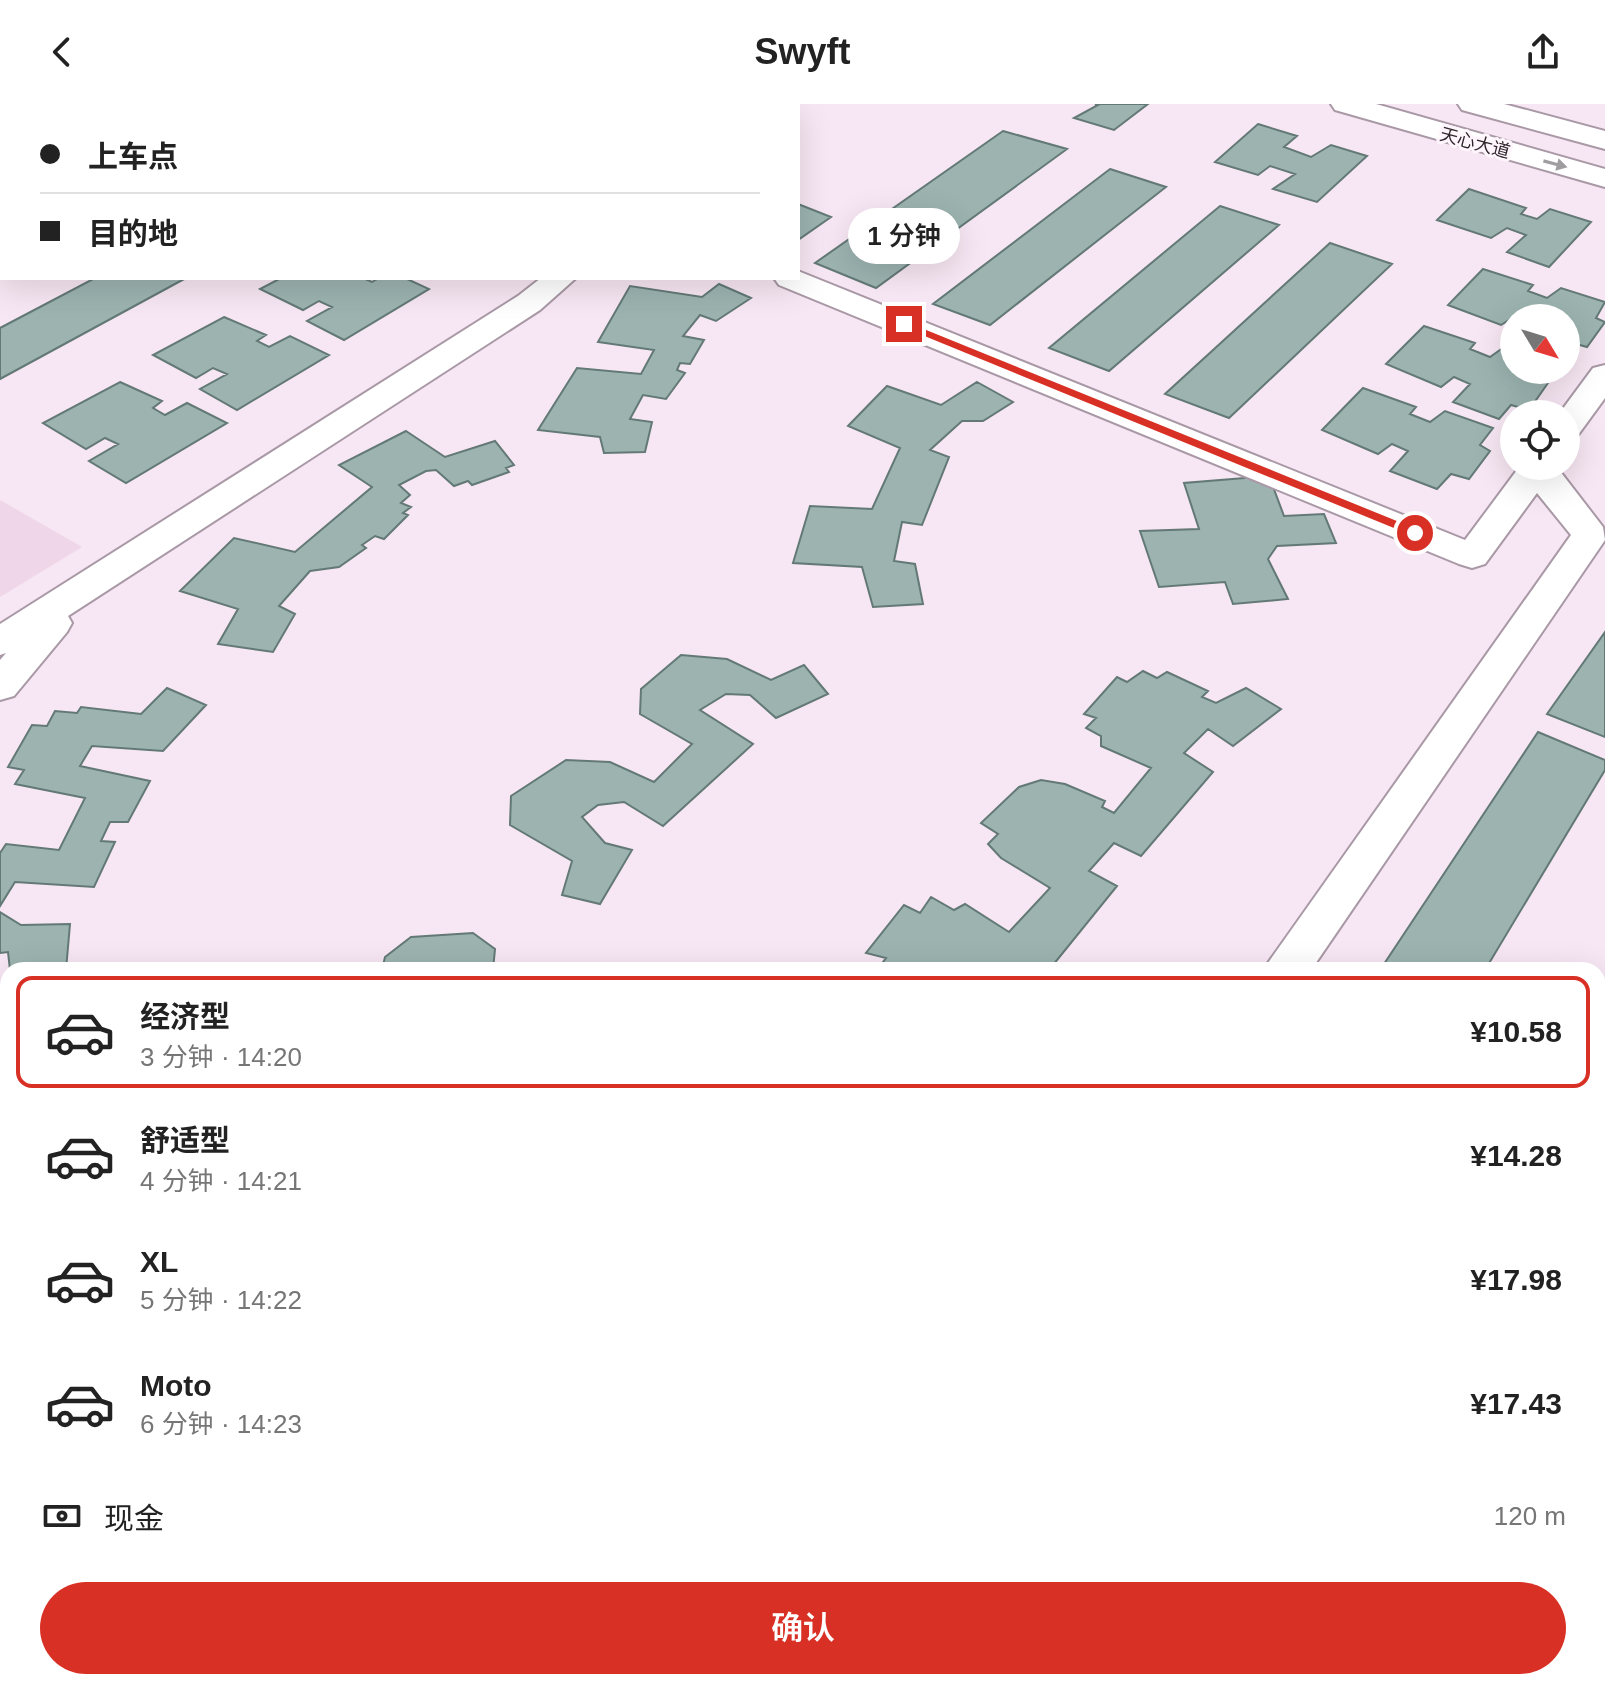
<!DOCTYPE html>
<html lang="zh">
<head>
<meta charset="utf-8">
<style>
	:root { --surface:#fff; --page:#f2f2f2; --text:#222; --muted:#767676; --line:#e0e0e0; --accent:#d93025 }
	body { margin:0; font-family:Helvetica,"Noto Sans SC",sans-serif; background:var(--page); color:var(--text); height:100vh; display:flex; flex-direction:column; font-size:30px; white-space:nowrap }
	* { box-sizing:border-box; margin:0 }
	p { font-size:26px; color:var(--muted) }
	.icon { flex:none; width:44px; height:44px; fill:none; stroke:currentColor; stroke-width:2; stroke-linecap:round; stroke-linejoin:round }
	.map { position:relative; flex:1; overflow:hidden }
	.sheet { position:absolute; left:0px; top:858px; width:1606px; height:728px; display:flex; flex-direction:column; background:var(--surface); border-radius:24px 24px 0 0; box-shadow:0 8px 32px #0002 }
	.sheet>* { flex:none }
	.top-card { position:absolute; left:0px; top:0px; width:800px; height:176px; box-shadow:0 8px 32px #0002; display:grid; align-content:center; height:176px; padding:0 40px; background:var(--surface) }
	.needle { width:52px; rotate:128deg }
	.tools { position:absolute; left:1500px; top:200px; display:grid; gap:16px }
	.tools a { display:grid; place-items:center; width:80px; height:80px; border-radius:50%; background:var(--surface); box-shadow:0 8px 32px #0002; font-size:40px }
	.end { position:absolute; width:36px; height:36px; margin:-18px; border:10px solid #d93025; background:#fff; box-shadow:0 0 0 4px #fff }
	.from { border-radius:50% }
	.bubble { position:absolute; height:56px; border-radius:28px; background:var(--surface); box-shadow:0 8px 32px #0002; font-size:26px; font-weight:600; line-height:56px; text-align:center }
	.top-card b { display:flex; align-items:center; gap:28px; height:76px; font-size:30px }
	.top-card b+b { border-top:2px solid var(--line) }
	.top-card i { width:20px; height:20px; background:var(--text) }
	ul { padding:14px 0 0; list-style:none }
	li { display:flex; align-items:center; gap:24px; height:112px; margin:0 16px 12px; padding:0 24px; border:4px solid transparent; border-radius:16px }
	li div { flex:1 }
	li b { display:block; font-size:30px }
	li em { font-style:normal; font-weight:600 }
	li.selected { border-color:var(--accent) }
	li>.icon { width:72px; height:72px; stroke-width:1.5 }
	.pay { display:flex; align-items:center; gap:20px; height:88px; padding:0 40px; font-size:30px }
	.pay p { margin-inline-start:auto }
	.cta { display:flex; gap:16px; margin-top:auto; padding:16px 40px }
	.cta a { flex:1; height:92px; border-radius:48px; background:var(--accent); color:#fff; font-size:32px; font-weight:600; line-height:92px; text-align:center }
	header { display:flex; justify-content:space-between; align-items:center; height:104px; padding:0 40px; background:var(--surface); font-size:36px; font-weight:600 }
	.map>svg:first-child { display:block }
</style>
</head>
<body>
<header><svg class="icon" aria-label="back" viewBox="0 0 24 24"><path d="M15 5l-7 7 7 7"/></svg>Swyft<svg class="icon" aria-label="share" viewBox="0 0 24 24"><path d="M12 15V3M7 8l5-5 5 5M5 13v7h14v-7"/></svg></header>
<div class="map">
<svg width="1605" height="1586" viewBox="0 0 1605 1586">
	<rect width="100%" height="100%" fill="#f7e6f3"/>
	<path fill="#efd6e9" d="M0 396 82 443 0 493Z"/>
	<path fill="#9cb3b0" stroke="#637976" stroke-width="2" d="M518 0H651L648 2Z
		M1095 0H1148L1114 26 1074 14 1098 1Z
		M1258 20 1297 32 1284 43 1311 53 1331 41 1367 52 1317 98 1273 85 1295 70 1270 62 1258 71 1215 58Z
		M1003 27 1067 45 876 184 815 159Z
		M1110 65 1166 83 990 221 933 200Z
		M1469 85 1526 104 1521 110 1537 115 1550 105 1591 118 1549 163 1507 148 1526 131 1507 124 1491 134 1437 116Z
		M798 100 831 113 798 136Z
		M1220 102 1279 121 1109 267 1049 244Z
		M1330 139 1392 160 1229 314 1165 290Z
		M1483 165 1533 181 1528 187 1547 194 1561 184 1605 198 1596 214 1605 218 1587 243 1569 238 1566 242V214L1514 213 1501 221 1448 201Z
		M95 174H186L0 275V224Z
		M281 174H363L372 178 379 174H405L429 185 344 236 307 217 332 203 319 197 303 206 260 185Z
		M719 180 751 194 716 217 700 211 683 232 704 236 690 260 680 259 677 266 685 269 666 295 643 291 630 315 652 318 645 348 604 349 600 333 538 326 577 264 641 270 654 246 598 238 630 182 702 193Z
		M224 213 266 231 257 237 269 243 290 232 329 251 237 306 200 285 227 270 213 264 196 274 153 251Z
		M1424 222 1475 239 1470 245 1490 253 1504 243 1514 246V266H1545L1539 275 1548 279 1529 306 1511 301 1499 315 1453 298 1470 280 1454 273 1441 283 1386 260Z
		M120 278 162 297 153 304 165 311 187 299 227 319 126 379 89 357 118 340 105 334 86 345 43 319Z
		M977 278 1013 298 983 317H962L930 346 949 353 922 421 902 418 894 457 915 460 923 500 873 503 862 463 793 459 810 402 872 405 900 344 848 322 887 282 941 301Z
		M1363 284 1416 303 1410 310 1430 318 1445 307 1493 324 1480 341 1490 347 1469 375 1451 370 1437 385 1390 367 1408 347 1392 340 1378 350 1322 326Z
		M406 327 445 353 495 337 514 361 506 364 509 368 472 381 468 377 454 382 436 366 426 367 399 381 410 391 401 399 411 403 403 409 408 411 384 435 375 432 362 441 366 444 339 463 310 467 279 502 295 510 273 548 218 540 238 505 180 487 234 434 295 448 372 383 339 361Z
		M1269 372 1284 412 1324 410 1336 439 1277 442 1268 455 1288 495 1233 500 1225 478 1159 483 1140 427 1199 425 1184 379Z
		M1605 528V633L1547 610Z
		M681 551 727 555 771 576 804 561 828 590 776 614 750 591 726 590 700 606 753 640 663 722 624 698 598 701 582 713 605 739 632 746 600 800 562 791 572 757 510 721 511 692 566 656 610 658 654 678 692 640 640 610 641 585Z
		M1143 567 1157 574 1167 568 1208 587 1202 593 1216 599 1246 584 1281 605 1233 642 1208 625 1184 649 1213 668 1141 752 1114 739 1089 767 1117 782 1049 866H1018L1008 861 1004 866H877L886 854 866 849 904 801 920 809 931 793 954 806 965 800 1009 828 1050 784 1001 754 988 740 998 730 981 719 1019 683 1041 676 1065 680 1105 697 1102 703 1114 709 1151 664 1101 642V632L1086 624 1096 614 1084 610 1117 573 1127 578Z
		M167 584 206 601 163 647 92 642 80 662 150 677 128 718H110L101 737 115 738 94 783 15 778 0 802V749L6 740 59 746 85 694 15 680 24 666 8 663 32 621 47 622 55 607 77 609 81 603 141 610Z
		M1538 628 1605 656V666L1485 866H1380Z
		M0 808 21 821 70 820 66 866H10L8 848 0 849Z
		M473 829 495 845 493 866H382L385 853 411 833Z
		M8 1054V1177L0 1170V1060Z
		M1605 1116V1396L1598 1392V1130Z
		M8 1309V1504L0 1512V1316Z
		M249 1578H350L347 1584 352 1586H244Z
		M931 1578H1056L1051 1586H925Z
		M1374 1578H1524L1521 1586H1370Z"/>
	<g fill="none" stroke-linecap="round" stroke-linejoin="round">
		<defs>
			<path id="minor" d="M798 167 1465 436 1520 362H1556L1603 423 1605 436 1311 866H1263L1571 431 1537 389 1485 460 1472 464 1459 460 779 181 774 174H798Z
				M541 174H576L540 206 68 512 72 519 67 528 14 592 0 596V556L6 549 0 551V520L518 192Z
				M1605 261V294L1578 331 1566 334V310H1559L1593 264Z
				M1605 881V928L1598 930V883Z
				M0 925H8V963H0Z
				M140 1578H200L197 1586H137Z
				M755 1578H818L815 1586H752Z
				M1210 1578H1271L1268 1586H1207Z"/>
			<path id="major" d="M51 0H83L50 2Z
				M225 0H256L224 2Z
				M1331 0H1376L1605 65V83L1335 6Z
				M1458 0H1504L1605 27V45L1462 6Z
				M2 20V38L0 39V21Z
				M0 107H2L0 126Z"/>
			<path id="highway" d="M109 0H140L108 2Z
				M177 0H209L176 2Z
				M2 47V65L0 66V48Z
				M2 80V98L0 99V81Z"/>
		</defs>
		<use href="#minor" stroke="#a998a5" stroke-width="4"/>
		<use href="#major" stroke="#a998a5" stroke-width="4"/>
		<use href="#highway" stroke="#a998a5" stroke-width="4"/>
		<use href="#minor" fill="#fff" fill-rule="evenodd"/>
		<use href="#major" fill="#fff" fill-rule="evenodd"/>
		<use href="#highway" fill="#fff" fill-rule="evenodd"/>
	</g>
	<defs><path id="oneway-solid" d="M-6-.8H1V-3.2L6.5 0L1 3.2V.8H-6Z" transform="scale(2)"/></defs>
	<use fill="#a09da0" href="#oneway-solid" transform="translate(1555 60) rotate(15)"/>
	<path fill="#d93025" d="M904 217 1419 426 1420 429 1411 431 900 222Z"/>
	<g text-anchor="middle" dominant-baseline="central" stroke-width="6" stroke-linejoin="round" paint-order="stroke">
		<g font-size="18" fill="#2d262b" stroke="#fef6fc">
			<text transform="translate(1475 39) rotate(15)">天心大道</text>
		</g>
	</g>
</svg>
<div class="tools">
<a><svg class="needle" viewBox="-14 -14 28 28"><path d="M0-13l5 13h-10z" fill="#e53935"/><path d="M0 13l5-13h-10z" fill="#767676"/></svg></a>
<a><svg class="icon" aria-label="locate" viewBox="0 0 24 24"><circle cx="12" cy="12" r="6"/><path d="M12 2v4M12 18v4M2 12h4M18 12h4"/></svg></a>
</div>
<i class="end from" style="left:1415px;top:429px"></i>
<i class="end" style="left:904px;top:220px"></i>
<div class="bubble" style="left:848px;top:104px;width:112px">1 分钟</div>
<div class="top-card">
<b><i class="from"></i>上车点</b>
<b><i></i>目的地</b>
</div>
<section class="sheet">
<ul>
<li class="selected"><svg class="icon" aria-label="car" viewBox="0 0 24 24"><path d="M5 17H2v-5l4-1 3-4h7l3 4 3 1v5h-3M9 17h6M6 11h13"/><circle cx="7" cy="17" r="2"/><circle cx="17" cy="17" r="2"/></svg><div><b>经济型</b><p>3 分钟 · 14:20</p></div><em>¥10.58</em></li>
<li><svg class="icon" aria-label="car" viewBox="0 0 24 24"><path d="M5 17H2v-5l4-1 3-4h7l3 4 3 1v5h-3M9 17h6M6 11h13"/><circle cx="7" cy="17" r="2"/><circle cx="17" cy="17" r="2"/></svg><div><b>舒适型</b><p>4 分钟 · 14:21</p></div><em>¥14.28</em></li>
<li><svg class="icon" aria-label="car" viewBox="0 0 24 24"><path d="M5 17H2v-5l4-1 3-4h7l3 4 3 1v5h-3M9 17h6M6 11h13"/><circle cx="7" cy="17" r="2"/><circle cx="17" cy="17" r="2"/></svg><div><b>XL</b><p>5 分钟 · 14:22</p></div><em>¥17.98</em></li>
<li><svg class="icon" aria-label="car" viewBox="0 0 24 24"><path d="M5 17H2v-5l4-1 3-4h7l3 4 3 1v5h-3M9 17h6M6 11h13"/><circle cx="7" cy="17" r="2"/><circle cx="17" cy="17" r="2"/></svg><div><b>Moto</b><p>6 分钟 · 14:23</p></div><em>¥17.43</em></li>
</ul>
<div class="pay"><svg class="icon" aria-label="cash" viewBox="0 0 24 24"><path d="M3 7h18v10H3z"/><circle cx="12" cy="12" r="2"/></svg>现金<p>120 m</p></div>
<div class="cta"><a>确认</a></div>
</section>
</div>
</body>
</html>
